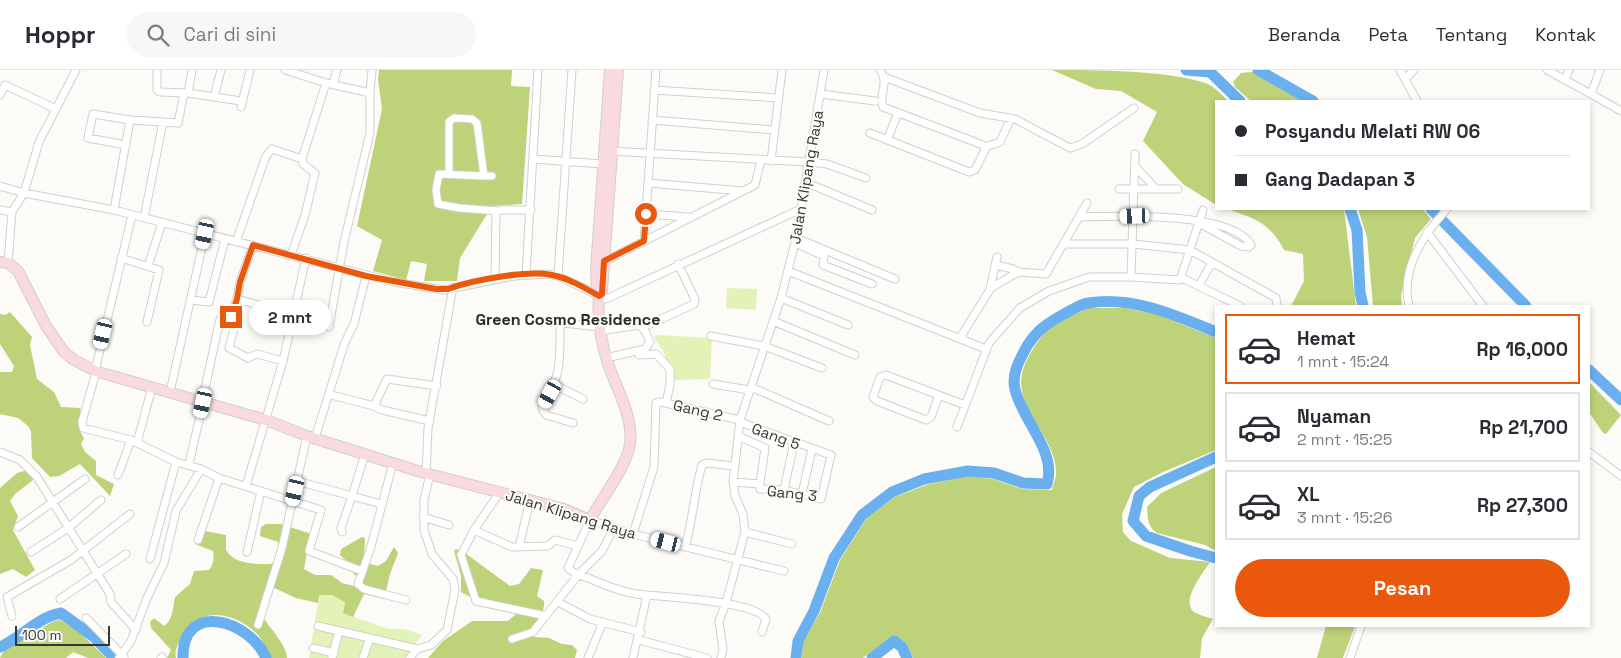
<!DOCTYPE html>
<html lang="id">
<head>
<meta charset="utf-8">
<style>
	:root { --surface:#fff; --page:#f7f7f7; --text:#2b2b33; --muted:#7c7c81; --line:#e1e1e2; --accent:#ea580c }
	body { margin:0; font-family:"Space Grotesk",sans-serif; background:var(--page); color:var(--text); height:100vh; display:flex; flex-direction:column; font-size:19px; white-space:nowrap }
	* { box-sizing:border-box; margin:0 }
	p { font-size:16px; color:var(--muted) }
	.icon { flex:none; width:28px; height:28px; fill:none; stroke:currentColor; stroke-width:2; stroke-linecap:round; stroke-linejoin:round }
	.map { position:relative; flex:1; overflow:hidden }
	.details { position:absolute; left:1215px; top:235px; width:375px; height:322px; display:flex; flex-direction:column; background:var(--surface); border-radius:0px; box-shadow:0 2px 8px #0003 }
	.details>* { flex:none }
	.top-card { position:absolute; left:1215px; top:30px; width:375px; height:110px; border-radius:0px; box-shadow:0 2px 8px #0003; display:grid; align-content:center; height:110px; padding:0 20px; background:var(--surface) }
	.scale { position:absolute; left:15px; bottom:12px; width:95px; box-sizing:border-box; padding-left:5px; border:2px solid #363635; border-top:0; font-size:14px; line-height:18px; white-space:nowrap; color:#363635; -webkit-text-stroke:4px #fcfbf7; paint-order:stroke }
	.end { position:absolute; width:22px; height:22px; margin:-11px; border:6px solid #ea580c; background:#fff; box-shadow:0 0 0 2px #fff }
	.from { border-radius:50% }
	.bubble { position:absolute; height:35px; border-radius:18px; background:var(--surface); box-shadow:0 2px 8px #0003; font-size:16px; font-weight:800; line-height:35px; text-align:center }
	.car { position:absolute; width:15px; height:30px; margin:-15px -8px; border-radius:6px; box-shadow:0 0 4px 1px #0007; background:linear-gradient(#fff 24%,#345 0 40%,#fff 0 76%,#345 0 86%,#fff 0) }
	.top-card b { display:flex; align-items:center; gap:18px; height:48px; font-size:19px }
	.top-card b+b { border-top:1px solid var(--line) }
	.top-card i { width:12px; height:12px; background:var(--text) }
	ul { padding:9px 0 0; list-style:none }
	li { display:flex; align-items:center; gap:15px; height:70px; margin:0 10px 8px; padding:0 10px; border:2px solid var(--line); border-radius:0px }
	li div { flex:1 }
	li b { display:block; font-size:19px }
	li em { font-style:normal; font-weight:800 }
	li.active { border-color:var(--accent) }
	li>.icon { width:45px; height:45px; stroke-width:1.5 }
	.action { display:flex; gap:10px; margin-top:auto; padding:10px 20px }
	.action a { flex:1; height:58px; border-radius:30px; background:var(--accent); color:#fff; font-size:20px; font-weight:800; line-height:58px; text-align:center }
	header { display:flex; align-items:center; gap:30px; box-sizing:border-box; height:70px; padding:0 25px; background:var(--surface); border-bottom:1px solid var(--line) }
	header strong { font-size:24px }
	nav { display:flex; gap:28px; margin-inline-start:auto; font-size:18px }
	.search { width:350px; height:45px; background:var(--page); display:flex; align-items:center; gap:12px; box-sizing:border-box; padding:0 18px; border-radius:28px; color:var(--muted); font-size:19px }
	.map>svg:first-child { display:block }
</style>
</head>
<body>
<header>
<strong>Hoppr</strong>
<div class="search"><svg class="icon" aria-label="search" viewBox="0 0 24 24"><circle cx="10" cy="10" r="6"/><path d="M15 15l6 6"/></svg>Cari di sini</div>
<nav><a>Beranda</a><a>Peta</a><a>Tentang</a><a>Kontak</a></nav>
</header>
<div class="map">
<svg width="1621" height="588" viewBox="0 0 1621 588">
	<rect width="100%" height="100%" fill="#fcfbf7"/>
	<path fill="#e3f2b6" d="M727 218 757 219 756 240 726 238Z
		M656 265 712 268 710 309 675 310 663 281 654 268Z
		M319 525H332L345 532 343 543 388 559H404L422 565 406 588H309Z"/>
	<path fill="#bed279" d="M379 0H512L511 16 530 17 522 134 492 136 460 188 457 211H424L427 194 411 191 406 210 373 201 382 170 357 156 382 39 378 9Z
		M1052 0C1094 0 1170 0 1208 14 1216 18 1222 25 1228 31H1216V135L1183 114 1143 71 1157 42 1121 21 1096 19Z
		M1252 2 1266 7 1303 31H1251L1235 17 1233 12 1241 3Z
		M1227 139H1344L1356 236H1291L1304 211 1303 184 1284 180C1269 152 1256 149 1227 139Z
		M1358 139H1423L1431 149 1415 168 1401 225 1402 236H1373L1367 167Z
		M1088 238H1124L1156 244 1216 268V380L1163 402 1134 417 1122 444 1123 462 1131 471 1170 488 1210 492C1203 503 1180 531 1194 542 1199 545 1207 547 1213 549L1202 568 1200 588H913L906 573 894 565 863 588H802L803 572 820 543 840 490 867 448 895 427 926 415 969 406 993 409 1022 419 1052 420C1053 414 1057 407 1056 401 1055 362 1006 334 1026 292 1043 257 1055 255 1088 238Z
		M10 242 32 267 30 275 37 309 54 322 61 337 80 338 82 344 79 359 84 369 81 374 85 382 96 391V405L114 414 110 426 80 394 59 406 50 407 32 388 31 361 28 356 18 348 0 344V302H12L14 296 0 274V244L5 245Z
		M1589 312 1621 345 1606 364 1603 363 1589 342Z
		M1216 397V481L1205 475 1157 463C1147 456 1148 448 1147 437L1161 423Z
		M28 400 33 410 15 424 10 431 18 446 13 460 35 500 26 507 13 499 0 504V418L17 403Z
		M266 454H280L309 463V472L304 499 315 505H331L342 513 354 516 358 508 353 503V497L340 485 341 479 362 467 365 468 364 492 378 496 386 491 394 477 398 483 390 504 384 529 364 524 353 547 343 543 345 532 332 525H319L318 533 296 528 272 517 261 544C269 558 286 573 287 588H271C266 580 264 572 258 565 246 551 219 539 202 548 195 552 188 561 183 567 178 573 174 581 176 588H167L171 580 151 558 150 552 154 548 164 556C173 550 173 537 175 527L190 514 194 501 209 500C214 494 214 488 213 481L195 474 200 460 226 465V480C235 495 256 494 271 494 278 490 279 479 278 472L260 466 261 457Z
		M456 479 465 483 510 516 519 514 531 498 543 500 537 526 544 531C545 541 540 548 532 556L534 567 549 568 562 574 572 575 577 580 575 588H428L443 571 472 551H508L515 545 512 536 474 529 461 522V506L454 481Z
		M60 550 77 560 106 588H88L73 582 66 588H0L6 576 17 572 54 551Z
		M1326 556H1355L1343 588H1317Z"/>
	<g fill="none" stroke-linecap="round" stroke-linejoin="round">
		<path stroke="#6ab0ef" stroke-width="11" d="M1186 0 1210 2 1240 31
			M1258 0 1313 31
			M1350 139 1357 160 1360 222 1363 236
			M1431 139 1526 236
			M1589 300 1621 330
			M1216 387 1150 417 1139 426 1133 451 1146 466 1190 481 1216 488
			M0 577C22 567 38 547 61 543L94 567 114 588
			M183 588C182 530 250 550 266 588
			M796 588 798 571 814 541 834 488 862 445 892 422 924 409 968 401 994 403 1023 413 1047 414C1057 380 1022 351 1015 319 1011 304 1020 289 1027 276 1037 260 1048 253 1064 244 1071 241 1080 234 1088 233 1133 226 1175 245 1216 262
			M872 588 894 571 902 577 907 588"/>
		<defs>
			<path id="street" d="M157 0V20L160 22 188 23 241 31
				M285 0 326 13 302 89
				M1400 0 1417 31
				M1547 0 1591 24 1600 0
				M884 7 980 43 1015 49 1070 78 1082 74 1134 38
				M1405 9 1414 0
				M1565 10 1569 0
				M326 13 370 23V63L344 172 329 257
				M333 14 337 0
				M654 20 778 28
				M188 23 192 0
				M370 23 372 0
				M821 24 875 31
				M1591 24 1621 41
				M0 25 5 15 56 39
				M214 27 221 0
				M241 37 250 0
				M652 50 774 60
				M870 63 969 102 975 100 985 80 983 75 883 37C878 23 890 15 880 0
				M887 70 898 43
				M126 75 88 68 93 44 130 50 178 53 184 23
				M985 77 1000 72 1011 48
				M609 81 808 92 827 94 866 108
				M533 89 603 94
				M771 91 782 0
				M1135 96 1156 119
				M449 104V52L454 48 472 49 477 53 484 106 439 104 436 120 438 134 459 138 498 141
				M484 106H492
				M805 112 872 140
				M648 113 743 121
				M0 116 24 123 114 140 394 212 444 220 514 206 548 204 558 206 606 229 801 139
				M1119 119H1178
				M0 140 12 142
				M114 140 130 50
				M646 144 688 147
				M1079 147C1116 146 1232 141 1251 175L1249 177 1241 176 1199 153
				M144 148 163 52
				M1427 162 1483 236
				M796 168 895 209
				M644 171 656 0
				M236 172 266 86 272 79 302 89 303 94 315 103 305 145 291 185
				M795 173 824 186 823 195 872 214
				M1065 174H1133L1190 180 1276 228 1277 236
				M121 188 159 200 147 252
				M605 191 755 115 761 90
				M8 193 12 142 24 123 39 72 76 0
				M996 195 1013 199 1018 202
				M148 196 162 153
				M788 201 986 279
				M526 204 538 0
				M558 206 572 0
				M1131 207 1135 84
				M1182 208 1240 236
				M495 209 496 142 501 140H531
				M1199 215 1212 193
				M990 219 997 187
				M781 228 848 255
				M237 229 273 239
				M192 230 209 232 225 169
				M1409 236C1400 199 1423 165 1447 139
				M230 248 235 255 229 278 248 288 257 284 283 291
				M773 251 855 285
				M648 255 694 234 695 229 678 194
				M600 261 639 255 645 261 650 272 645 279 606 288
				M711 266 764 276 822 298
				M960 268 991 218 1018 202 1046 204 1087 133
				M639 285 656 284 670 299V315L666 333
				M95 301 132 145
				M96 302 82 352 83 358 131 370 176 392 201 399
				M713 314 749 320
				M555 315 583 329
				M751 317 829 351
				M170 322 205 164
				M331 325 374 336 387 309 437 316
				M939 325 931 347 926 350 877 331 873 327 880 307 886 305 891 307 965 335
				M202 332 220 249 231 247 237 229 240 212 253 175
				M374 336 382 340 430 351
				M573 353 546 345 542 338C561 304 560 296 560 257L563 253 599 257
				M957 357 989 273 1020 238 1049 221 1089 207H1131L1180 210 1203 140
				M738 366 765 378 760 414
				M315 368 345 272 354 254 366 206
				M137 373 152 317
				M0 382 20 390 37 407 110 524 111 532 136 560
				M1589 382 1621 406
				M365 384 352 426 381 434
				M393 393 370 480 358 514 364 519 406 530
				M189 394 203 333
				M426 403 428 358 453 217
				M118 405 131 370
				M297 411 352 426 341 458 342 462
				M733 412 760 414V419L784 420 821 429 831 385 740 352
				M246 416 283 291 306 188
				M784 420 794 372
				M500 422 474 460 512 477 548 476 555 470 578 476
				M802 424 812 379
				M423 447 449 455
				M18 457 85 409
				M474 460 461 485 476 531 546 546
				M745 462 792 474
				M633 464 654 397 656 333 661 332 740 350
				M198 470 219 408
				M519 477 530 430
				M685 477C693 450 694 422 702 395L707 393 734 396
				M31 482 68 458 101 430
				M247 482 261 421
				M150 489 176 392
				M60 529 126 484
				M558 532 590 549 641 562
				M12 546 7 527 71 490 130 444
				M86 548 124 587
				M258 555 282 478 307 366
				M318 556 417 579 431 575 447 560 455 520 453 509 432 484 424 460V430L430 404
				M762 562 766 549C755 531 668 527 647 525 626 524 607 516 588 508 581 506 572 503 568 498L590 450 633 464 784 501
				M512 569 533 562 578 505 602 481 614 458
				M639 570 707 588
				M313 578 334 583
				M119 588 131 571 147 528 164 493 176 441 201 399 219 408 321 440 309 481 362 501
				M161 588 162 587
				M332 588 339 561
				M363 588 370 568
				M410 588 417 579
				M588 588 603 552
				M633 588 647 525
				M721 588 723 579 719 551 726 533 745 462 743 444 735 426 733 412 740 350 781 228 796 168 824 0
				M1350 588 1361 556"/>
			<path id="secondary" d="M0 192 8 193 18 201 46 256 64 282 74 290 95 301 266 350 307 366 421 402 564 439 590 450C602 427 622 404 629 379 636 351 617 320 608 294 601 272 597 249 599 226L597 224 596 199 610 0
				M602 221 618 0"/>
		</defs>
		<use href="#street" stroke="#d1d0cc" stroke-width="9"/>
		<use href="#secondary" stroke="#d1d0cc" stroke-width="12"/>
		<use href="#street" stroke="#fff" stroke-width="7"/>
		<use href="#secondary" stroke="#f8dae0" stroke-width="10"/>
	</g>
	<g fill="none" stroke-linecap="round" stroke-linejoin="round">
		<path stroke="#ea580c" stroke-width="6" d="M231 247 237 229 240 212 253 175 366 206 436 219H448C472 210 528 200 552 205 568 208 585 218 599 226L602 224 604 191 644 171 646 144"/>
	</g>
	<g text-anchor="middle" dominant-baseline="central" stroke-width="4" stroke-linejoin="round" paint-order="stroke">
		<g font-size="15" fill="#363635" stroke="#fcfbf7">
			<text transform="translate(806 107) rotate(-80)">Jalan Klipang Raya</text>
			<text transform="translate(698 340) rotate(13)">Gang 2</text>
			<text transform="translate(776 366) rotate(20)">Gang 5</text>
			<text transform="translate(792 423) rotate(6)">Gang 3</text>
			<text transform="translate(571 444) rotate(17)">Jalan Klipang Raya</text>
		</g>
		<g font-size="16" font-weight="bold" fill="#2a2a27" stroke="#fcfbf7">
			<text x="568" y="249">Green Cosmo Residence</text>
		</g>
	</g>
</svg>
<div class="scale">100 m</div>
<i class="end from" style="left:646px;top:144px"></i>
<i class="end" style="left:231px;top:247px"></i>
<div class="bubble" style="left:249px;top:230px;width:82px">2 mnt</div>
<i class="car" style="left:1135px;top:146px;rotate:268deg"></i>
<i class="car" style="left:205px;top:164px;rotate:192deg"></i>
<i class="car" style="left:103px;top:264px;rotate:193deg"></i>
<i class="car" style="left:550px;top:324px;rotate:209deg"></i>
<i class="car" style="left:203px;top:333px;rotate:192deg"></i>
<i class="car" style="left:295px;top:421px;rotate:193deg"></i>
<i class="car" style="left:666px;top:472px;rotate:284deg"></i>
<div class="top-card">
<b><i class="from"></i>Posyandu Melati RW 06</b>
<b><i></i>Gang Dadapan 3</b>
</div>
<section class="details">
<ul>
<li class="active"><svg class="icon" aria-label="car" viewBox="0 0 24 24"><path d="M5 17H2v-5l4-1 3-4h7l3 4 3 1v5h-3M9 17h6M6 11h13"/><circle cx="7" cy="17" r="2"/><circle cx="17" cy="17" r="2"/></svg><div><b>Hemat</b><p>1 mnt · 15:24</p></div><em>Rp 16,000</em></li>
<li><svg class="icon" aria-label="car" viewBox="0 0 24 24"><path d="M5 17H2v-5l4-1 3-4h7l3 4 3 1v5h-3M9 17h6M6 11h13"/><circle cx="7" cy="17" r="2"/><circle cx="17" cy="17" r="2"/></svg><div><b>Nyaman</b><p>2 mnt · 15:25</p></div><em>Rp 21,700</em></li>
<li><svg class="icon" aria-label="car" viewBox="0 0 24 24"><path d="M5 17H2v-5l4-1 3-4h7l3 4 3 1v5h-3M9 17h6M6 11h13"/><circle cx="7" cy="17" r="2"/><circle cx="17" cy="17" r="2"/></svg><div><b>XL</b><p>3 mnt · 15:26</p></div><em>Rp 27,300</em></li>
</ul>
<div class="action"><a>Pesan</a></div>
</section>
</div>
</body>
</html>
